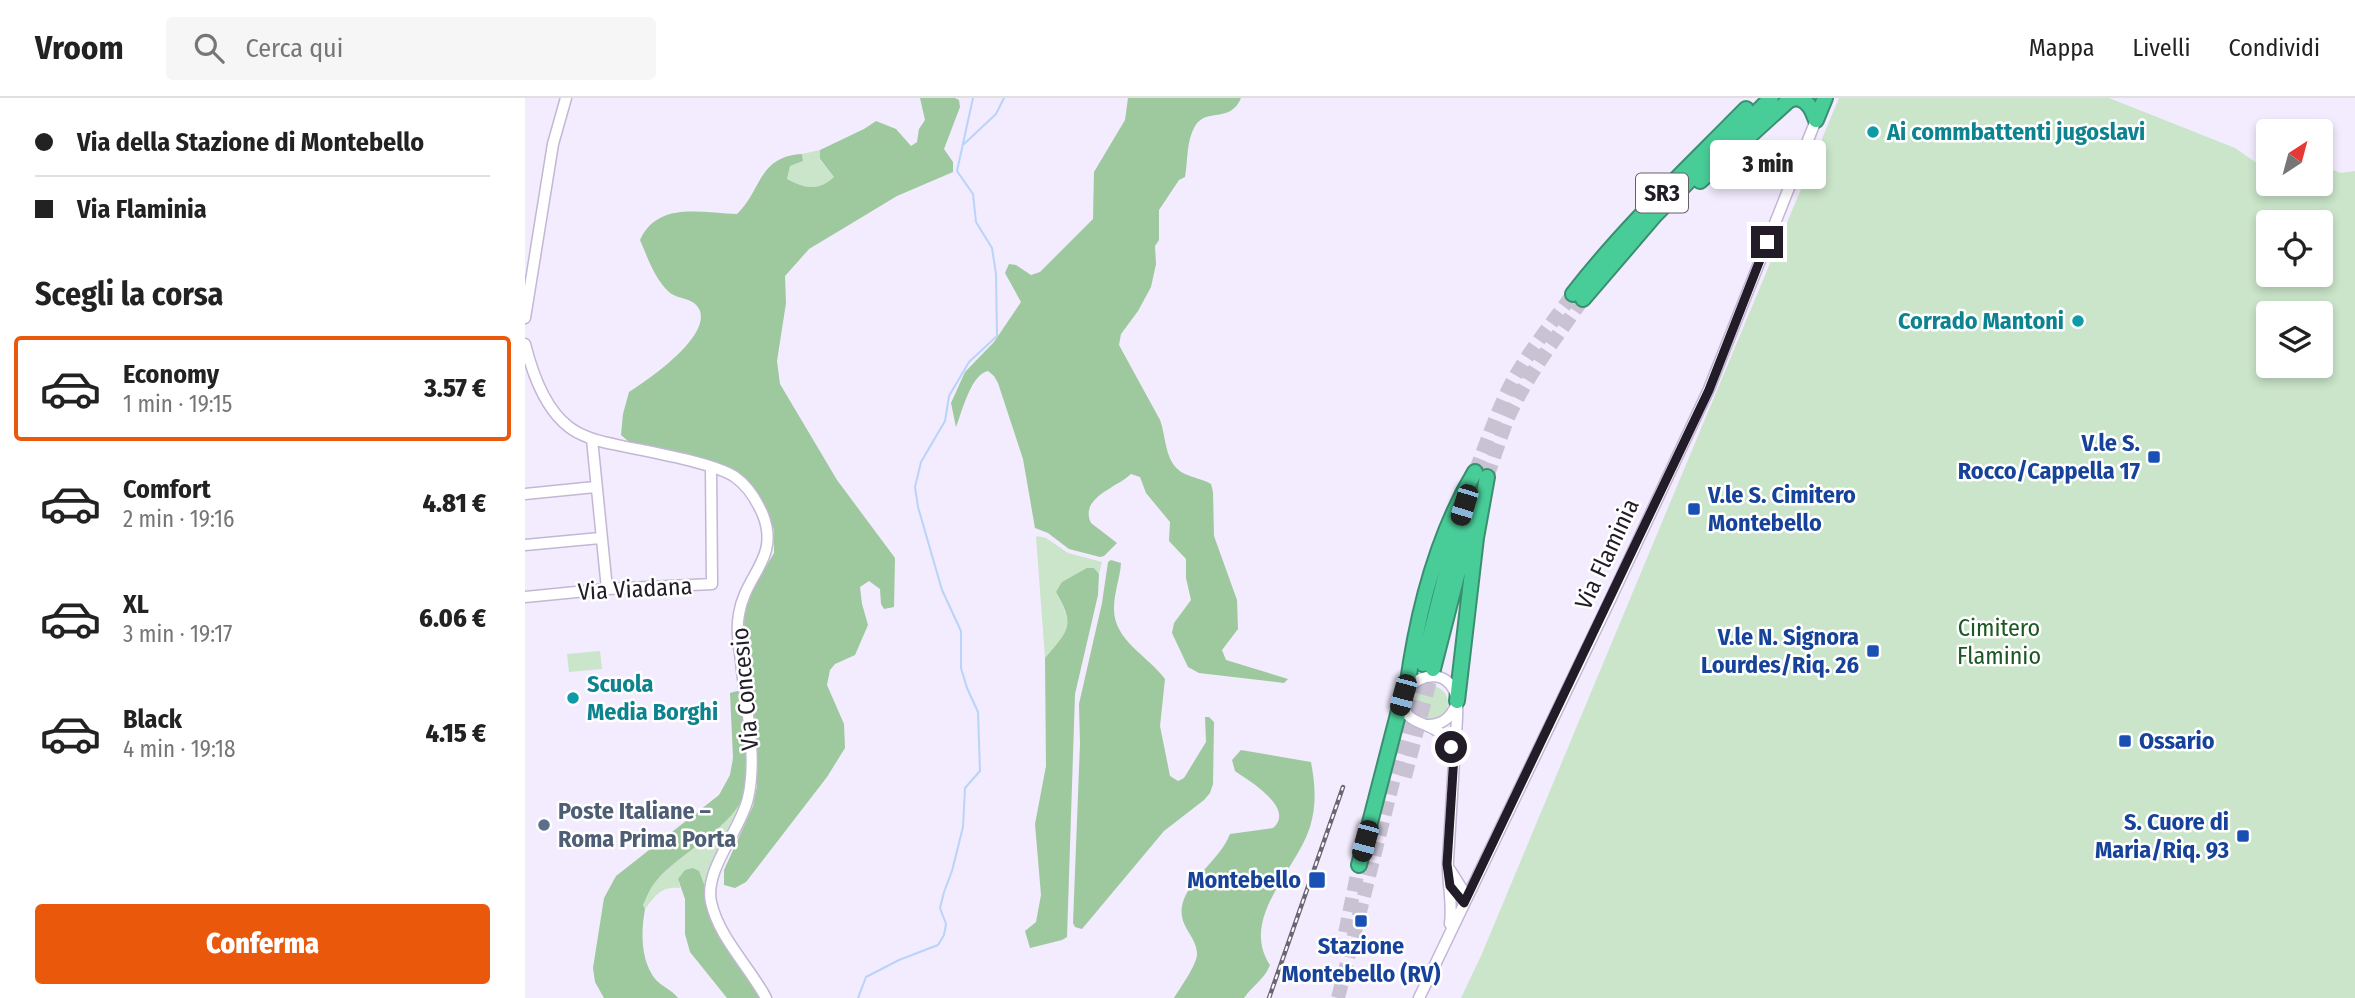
<!DOCTYPE html>
<html lang="it">
<head>
<meta charset="utf-8">
<style>
	:root { --surface:#fff; --page:#f6f6f6; --text:#222; --muted:#767676; --line:#e0e0e0; --accent:#ea580c }
	body { margin:0; font-family:"Fira Sans Condensed",sans-serif; background:var(--page); color:var(--text); height:100vh; display:flex; flex-direction:column; font-size:26px; white-space:nowrap }
	* { box-sizing:border-box; margin:0 }
	p { font-size:23px; color:var(--muted) }
	.icon { flex:none; width:38px; height:38px; fill:none; stroke:currentColor; stroke-width:2; stroke-linecap:round; stroke-linejoin:round }
	.map { position:relative; flex:1; overflow:hidden }
	.panel { display:flex; flex-direction:column; background:var(--surface); width:525px }
	.panel>* { flex:none }
	.hud { display:grid; align-content:center; height:154px; padding:0 35px; background:var(--surface) }
	.needle { width:46px; rotate:36deg }
	.controls { position:absolute; left:1731px; top:21px; display:grid; gap:14px }
	.controls a { display:grid; place-items:center; width:77px; height:77px; border-radius:7px; background:var(--surface); box-shadow:0 4px 10px #0003; font-size:35px }
	.end { position:absolute; width:32px; height:32px; margin:-16px; border:9px solid #211c27; background:#fff; box-shadow:0 0 0 4px #fff }
	.from { border-radius:50% }
	.bubble { position:absolute; height:49px; border-radius:7px; background:var(--surface); box-shadow:0 4px 10px #0003; font-size:23px; font-weight:800; line-height:49px; text-align:center }
	.car { position:absolute; width:21px; height:42px; margin:-21px -10px; border-radius:9px; box-shadow:0 0 5px 2px #0007; background:linear-gradient(#222 24%,#8ab4d8 0 40%,#222 0 76%,#8ab4d8 0 86%,#222 0) }
	.hud b { display:flex; align-items:center; gap:24px; height:66px; font-size:26px }
	.hud b+b { border-top:2px solid var(--line) }
	.hud i { width:18px; height:18px; background:var(--text) }
	ul { padding:0; list-style:none }
	li { display:flex; align-items:center; gap:21px; height:105px; margin:0 14px 10px; padding:0 21px; border:4px solid transparent; border-radius:7px }
	li div { flex:1 }
	li b { display:block; font-size:26px }
	li em { font-style:normal; font-weight:800 }
	li.active { border-color:var(--accent) }
	li>.icon { width:63px; height:63px; stroke-width:1.5 }
	h2 { padding:0 35px; font-size:32px; line-height:84px }
	.cta { display:flex; gap:14px; margin-top:auto; padding:14px 35px }
	.cta a { flex:1; height:80px; border-radius:7px; background:var(--accent); color:#fff; font-size:28px; font-weight:800; line-height:80px; text-align:center }
	header { display:flex; align-items:center; gap:42px; box-sizing:border-box; height:98px; padding:0 35px; background:var(--surface); border-bottom:2px solid var(--line) }
	header strong { font-size:33px }
	nav { display:flex; gap:38px; margin-inline-start:auto; font-size:24px }
	.search { width:490px; height:63px; background:var(--page); display:flex; align-items:center; gap:18px; box-sizing:border-box; padding:0 24px; border-radius:7px; color:var(--muted); font-size:26px }
	main { display:flex; flex:1; min-height:0 }
	.map>svg:first-child { display:block }
</style>
</head>
<body>
<header>
<strong>Vroom</strong>
<div class="search"><svg class="icon" aria-label="search" viewBox="0 0 24 24"><circle cx="10" cy="10" r="6"/><path d="M15 15l6 6"/></svg>Cerca qui</div>
<nav><a>Mappa</a><a>Livelli</a><a>Condividi</a></nav>
</header>
<main>
<section class="panel">
<div class="hud">
<b><i class="from"></i>Via della Stazione di Montebello</b>
<b><i></i>Via Flaminia</b>
</div>
<h2>Scegli la corsa</h2>
<ul>
<li class="active"><svg class="icon" aria-label="car" viewBox="0 0 24 24"><path d="M5 17H2v-5l4-1 3-4h7l3 4 3 1v5h-3M9 17h6M6 11h13"/><circle cx="7" cy="17" r="2"/><circle cx="17" cy="17" r="2"/></svg><div><b>Economy</b><p>1 min · 19:15</p></div><em>3.57 €</em></li>
<li><svg class="icon" aria-label="car" viewBox="0 0 24 24"><path d="M5 17H2v-5l4-1 3-4h7l3 4 3 1v5h-3M9 17h6M6 11h13"/><circle cx="7" cy="17" r="2"/><circle cx="17" cy="17" r="2"/></svg><div><b>Comfort</b><p>2 min · 19:16</p></div><em>4.81 €</em></li>
<li><svg class="icon" aria-label="car" viewBox="0 0 24 24"><path d="M5 17H2v-5l4-1 3-4h7l3 4 3 1v5h-3M9 17h6M6 11h13"/><circle cx="7" cy="17" r="2"/><circle cx="17" cy="17" r="2"/></svg><div><b>XL</b><p>3 min · 19:17</p></div><em>6.06 €</em></li>
<li><svg class="icon" aria-label="car" viewBox="0 0 24 24"><path d="M5 17H2v-5l4-1 3-4h7l3 4 3 1v5h-3M9 17h6M6 11h13"/><circle cx="7" cy="17" r="2"/><circle cx="17" cy="17" r="2"/></svg><div><b>Black</b><p>4 min · 19:18</p></div><em>4.15 €</em></li>
</ul>
<div class="cta"><a>Conferma</a></div>
</section>
<div class="map">
<svg width="1830" height="900" viewBox="0 0 1830 900">
	<rect width="100%" height="100%" fill="#f3ebfe"/>
	<path fill="#cae5ca" fill-rule="evenodd" d="M1314 0H1584L1710 50 1733 66 1743 70V86H1796V67L1815 75 1830 73V900H936L956 858ZM1743 124H1796V177H1743ZM1743 215H1796V268H1743Z
		M295 52V62L309 79C293 94 280 90 262 81L265 68 278 63 277 56Z
		M511 438 521 440 543 455 577 464 574 476 569 470 531 494C550 531 544 531 520 560Z
		M75 553 77 571 44 574 42 556Z
		M889 605a17 17 0 1 1 34 0a17 17 0 1 1-34 0Z
		M221 693 181 791 177 780 153 781 155 790C136 788 131 797 120 811L118 807 129 784 160 755 187 736 201 723Z"/>
	<path fill="#9ec89d" d="M395 0H430L434 2 435 9 419 51 428 64V74L372 98 284 151 260 178 261 205 252 263 255 286 312 382 370 460 369 509 359 511 356 506 355 491 344 483 335 489 337 506 343 527 330 557 310 566 305 572 302 587 319 626 320 650 302 679 221 784 210 790 199 787V772L228 708 232 688V655L220 555 219 521 221 502 249 455V432L238 404 220 380 201 369 110 349 96 337 98 316 104 294C123 282 184 240 175 213 170 199 153 202 144 194 129 180 123 160 115 142 133 103 175 115 212 116 236 94 233 58 277 56L278 63 265 68 262 81C279 90 293 94 309 79L295 61V52L339 31 351 23 371 31 386 48 392 44 394 31 400 22Z
		M603 0H716C705 26 682 9 670 28 661 44 663 62 660 79L654 82 634 112V142L630 148 631 166 626 189 613 213 596 236 594 247 635 322C642 341 639 366 660 376 668 380 678 381 686 386L688 394 689 438 712 502 713 531 697 552 701 562 763 581 759 585 674 575 663 569 647 535 649 525 666 502 661 480V461L644 443 645 424 621 395 615 379 606 376C591 390 554 400 566 425L592 445 579 458 575 459 544 451 523 435 510 430 498 361 473 285 469 278 463 273C446 276 437 314 431 329L426 305 440 274 469 244 496 204 480 175 484 166 491 167 506 177 515 174 568 121 569 74 600 22Z
		M586 462 596 465C595 480 589 495 589 510 588 542 623 558 640 581L635 628 645 678 653 683 659 680 681 644 680 619H684L689 624 688 686 685 695 679 702 639 733 557 831 550 829 548 825 555 646 554 606 577 505 583 464Z
		M562 470H569L574 476 573 497 550 596 542 839 537 842 505 850 500 833 511 824 516 797 510 726 521 668 520 560C543 532 551 529 531 494L537 484Z
		M212 593 217 594C219 622 229 665 221 691 212 728 155 754 131 783 125 790 122 799 118 807L120 811C116 833 115 863 131 882 138 889 147 892 153 900H79L70 884 68 870 79 800 91 778 194 697 205 677 208 660 205 595Z
		M716 652 786 664C790 686 792 706 785 729 771 773 714 820 745 867 739 882 728 887 719 900H649C655 890 672 867 672 856 672 837 651 828 658 804 667 777 695 762 705 736L748 730C771 710 724 683 710 673L707 662Z
		M168 770 174 773 181 791 237 900H202L165 854 160 836V801L153 781 160 772Z"/>
	<g fill="none" stroke-linecap="round" stroke-linejoin="round">
		<path stroke="#b9d4f9" stroke-width="2" d="M439 46 471 16 479 0
			M333 900 341 879 374 862 413 847 419 837 421 826 415 810 419 794 427 773 438 729 440 690 455 673 453 614 442 590 436 570V533L417 492 393 409 390 389 396 364 420 323 424 298 444 264 472 238 471 176 467 150 451 124 448 96 432 73 448 0"/>
		<path stroke="#c9c2d3" stroke-width="14" stroke-dasharray="14 7" stroke-linecap="butt" d="M950 374C962 344 972 313 987 284 1004 253 1027 225 1048 196
			M962 379C969 360 975 341 982 322 1001 279 1031 240 1058 201
			M880 679 908 571
			M816 855 834 767
			M813 900 898 566"/>
		<defs>
			<path id="minor" d="M0 220 28 46 41 0
				M0 246C7 274 20 311 44 329 57 339 72 343 88 346 118 353 188 364 210 379 223 388 232 403 238 417 255 460 220 477 214 516 211 532 214 547 216 563 220 607 233 657 223 700 216 732 179 771 186 804 194 840 224 868 241 900
				M67 341 82 491
				M0 396 70 389
				M0 447 75 440
				M0 499 82 491 187 486 186 369
				M903 627C916 627 926 620 931 607
				M925 772 942 799
				M925 826C928 804 922 784 923 762 925 724 928 686 930 648 931 634 933 618 932 604 929 572 895 570 878 597 877 627 896 621 914 634 922 639 926 648 929 657
				M894 900 1086 500 1184 291 1291 22"/>
			<path id="highway" d="M1273 0C1284 4 1287 11 1291 22
				M1291 22 1300 0
				M1175 83 1264 2 1271 0
				M1048 196C1100 129 1162 71 1221 11
				M1058 201 1130 117 1246 0
				M898 566 937 412
				M908 571 947 419
				M882 591C892 515 911 439 950 374
				M932 603 951 440 962 379
				M834 767 878 597"/>
		</defs>
		<use href="#minor" stroke="#c3b7d5" stroke-width="13"/>
		<use href="#highway" stroke="#3a8f70" stroke-width="18"/>
		<use href="#minor" stroke="#fff" stroke-width="10"/>
		<use href="#highway" stroke="#48cd98" stroke-width="14"/>
		<defs>
			<path id="rail" d="M744 900 818 689"/>
		</defs>
		<use href="#rail" stroke="#6b6573" stroke-width="4.5"/>
		<use href="#rail" stroke="#fff" stroke-width="2" stroke-dasharray="5" stroke-linecap="butt"/>
	</g>
	<g fill="none" stroke-linecap="round" stroke-linejoin="round">
		<path stroke="#211c27" stroke-width="9" d="M926 649 929 657 922 766 925 788 939 805 1184 292 1242 144"/>
	</g>
	<g fill="#0f9aa8" stroke="#fff" stroke-width="2.5">
		<circle cx="1348" cy="34" r="7"/>
		<circle cx="1553" cy="223" r="7"/>
		<circle cx="48" cy="600" r="7"/>
	</g>
	<g fill="#1a4fb4" stroke="#fff" stroke-width="2.5">
		<rect x="1622" y="352" width="14" height="14" rx="3.5"/>
		<rect x="1162" y="404" width="14" height="14" rx="3.5"/>
		<rect x="1341" y="546" width="14" height="14" rx="3.5"/>
		<rect x="1593" y="636" width="14" height="14" rx="3.5"/>
		<rect x="1711" y="731" width="14" height="14" rx="3.5"/>
		<rect x="783" y="773" width="18" height="18" rx="3.5"/>
		<rect x="829" y="816" width="14" height="14" rx="3.5"/>
	</g>
	<circle fill="#5c6f8a" stroke="#fff" stroke-width="2.5" cx="19" cy="727" r="7"/>
	<g text-anchor="middle" dominant-baseline="central" stroke-width="5" stroke-linejoin="round" paint-order="stroke">
		<rect fill="#fff" stroke="#646068" stroke-width="2" x="1111" y="75.5" width="52" height="39" rx="5"/>
		<g font-size="23" font-weight="bold" fill="#211c27">
			<text x="1137" y="95">SR3</text>
		</g>
		<g font-size="24" font-weight="bold" fill="#0d838f" stroke="#fff" text-anchor="start">
			<text x="1362" y="34">Ai commbattenti jugoslavi</text>
			<text x="1539" y="223" text-anchor="end">Corrado Mantoni</text>
			<text x="62" y="586">Scuola<tspan x="62" dy="28">Media Borghi</tspan></text>
		</g>
		<g font-size="24" font-weight="bold" fill="#164399" stroke="#fff" text-anchor="end">
			<text x="1615" y="345">V.le S.<tspan x="1615" dy="28">Rocco/Cappella 17</tspan></text>
			<text x="1183" y="397" text-anchor="start">V.le S. Cimitero<tspan x="1183" dy="28">Montebello</tspan></text>
			<text x="1334" y="539">V.le N. Signora<tspan x="1334" dy="28">Lourdes/Riq. 26</tspan></text>
			<text x="1614" y="643" text-anchor="start">Ossario</text>
			<text x="1704" y="724">S. Cuore di<tspan x="1704" dy="28">Maria/Riq. 93</tspan></text>
			<text x="776" y="782">Montebello</text>
			<text x="836" y="848" text-anchor="middle">Stazione<tspan x="836" dy="28">Montebello (RV)</tspan></text>
		</g>
		<g font-size="24" fill="#211c27" stroke="#fff">
			<text transform="translate(1082 456) rotate(-65)">Via Flaminia</text>
			<text transform="translate(110 491) rotate(-3)">Via Viadana</text>
			<text transform="translate(220 591) rotate(-95)">Via Concesio</text>
		</g>
		<g font-size="24" fill="#1d5822" stroke="#fff">
			<text x="1474" y="530">Cimitero<tspan x="1474" dy="28">Flaminio</tspan></text>
		</g>
		<g font-size="24" font-weight="bold" fill="#4e5e75" stroke="#fff" text-anchor="start">
			<text x="33" y="713">Poste Italiane –<tspan x="33" dy="28">Roma Prima Porta</tspan></text>
		</g>
	</g>
</svg>
<div class="controls">
<a><svg class="needle" viewBox="-14 -14 28 28"><path d="M0-13l5 13h-10z" fill="#e53935"/><path d="M0 13l5-13h-10z" fill="#767676"/></svg></a>
<a><svg class="icon" aria-label="locate" viewBox="0 0 24 24"><circle cx="12" cy="12" r="6"/><path d="M12 2v4M12 18v4M2 12h4M18 12h4"/></svg></a>
<a><svg class="icon" aria-label="layers" viewBox="0 0 24 24"><path d="M12 4l9 5-9 5-9-5zM3 14l9 5 9-5"/></svg></a>
</div>
<i class="end from" style="left:926px;top:649px"></i>
<i class="end" style="left:1242px;top:144px"></i>
<div class="bubble" style="left:1185px;top:42px;width:116px">3 min</div>
<i class="car" style="left:939px;top:407px;rotate:197deg"></i>
<i class="car" style="left:878px;top:597px;rotate:195deg"></i>
<i class="car" style="left:840px;top:743px;rotate:195deg"></i>
</div>
</main>
</body>
</html>
